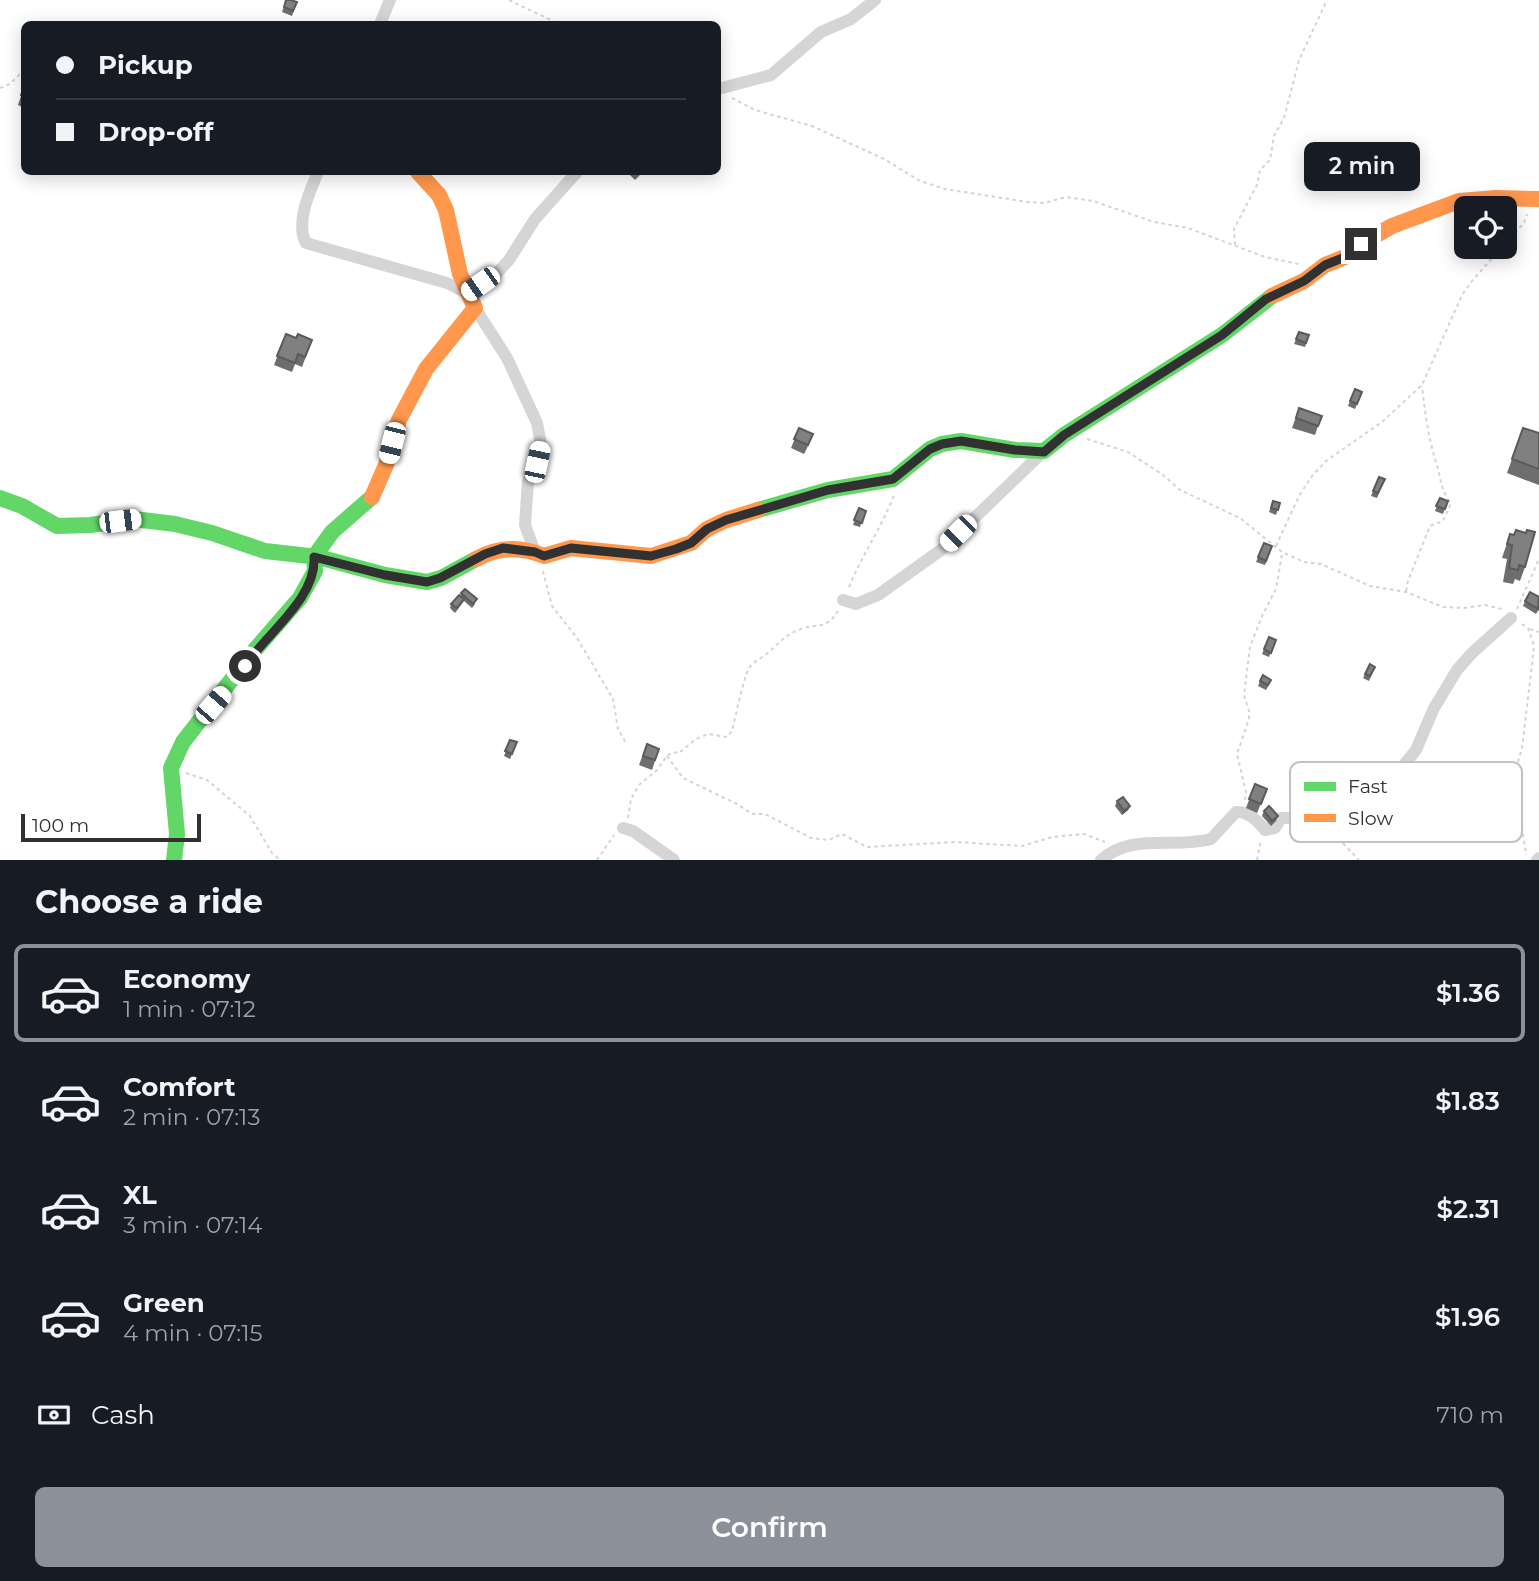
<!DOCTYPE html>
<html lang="en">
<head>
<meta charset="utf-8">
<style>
	:root { --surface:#171b24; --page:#242831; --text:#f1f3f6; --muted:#9ea1a6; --line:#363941; --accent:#8c9099 }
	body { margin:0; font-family:Montserrat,sans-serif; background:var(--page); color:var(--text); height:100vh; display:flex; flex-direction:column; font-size:26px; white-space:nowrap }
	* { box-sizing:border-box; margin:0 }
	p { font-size:23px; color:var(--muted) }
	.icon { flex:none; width:38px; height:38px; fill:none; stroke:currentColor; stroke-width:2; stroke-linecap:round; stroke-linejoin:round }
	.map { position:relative; height:860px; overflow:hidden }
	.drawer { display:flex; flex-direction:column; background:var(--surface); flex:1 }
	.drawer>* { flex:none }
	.banner { position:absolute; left:21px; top:21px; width:700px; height:154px; border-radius:10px; box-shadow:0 4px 18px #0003; display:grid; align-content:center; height:154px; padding:0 35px; background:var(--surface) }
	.tools { position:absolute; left:1454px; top:196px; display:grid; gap:14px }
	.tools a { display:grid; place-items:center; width:63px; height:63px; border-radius:10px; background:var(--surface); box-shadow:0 4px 18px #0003; font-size:35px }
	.scale { position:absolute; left:21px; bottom:18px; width:180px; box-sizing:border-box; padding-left:7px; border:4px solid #313131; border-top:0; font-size:19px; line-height:24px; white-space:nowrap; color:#313131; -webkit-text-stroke:5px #fff; paint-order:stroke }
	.end { position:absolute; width:32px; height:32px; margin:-16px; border:9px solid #313131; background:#fff; box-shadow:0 0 0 4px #fff }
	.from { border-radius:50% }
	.bubble { position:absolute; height:49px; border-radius:10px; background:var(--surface); box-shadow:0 4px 18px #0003; font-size:23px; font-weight:600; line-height:49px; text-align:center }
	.car { position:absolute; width:21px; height:42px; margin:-21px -10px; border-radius:9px; box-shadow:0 0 5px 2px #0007; background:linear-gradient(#fff 24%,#345 0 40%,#fff 0 76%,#345 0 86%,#fff 0) }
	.banner b { display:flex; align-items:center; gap:24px; height:66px; font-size:26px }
	.banner b+b { border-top:2px solid var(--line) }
	.banner i { width:18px; height:18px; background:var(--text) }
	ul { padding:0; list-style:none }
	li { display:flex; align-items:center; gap:21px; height:98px; margin:0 14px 10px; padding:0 21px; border:4px solid transparent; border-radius:10px }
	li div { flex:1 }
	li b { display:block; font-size:26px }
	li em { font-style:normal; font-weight:600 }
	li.on { border-color:var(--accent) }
	li>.icon { width:63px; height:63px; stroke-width:1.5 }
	h2 { padding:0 35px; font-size:32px; line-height:84px }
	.pay { display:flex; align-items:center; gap:18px; height:77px; padding:0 35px; font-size:26px }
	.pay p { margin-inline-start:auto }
	.action { display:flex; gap:14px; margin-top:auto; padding:14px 35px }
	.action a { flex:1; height:80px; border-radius:10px; background:var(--accent); color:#fff; font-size:28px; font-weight:600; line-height:80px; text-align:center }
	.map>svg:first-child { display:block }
</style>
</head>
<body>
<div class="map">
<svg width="1539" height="860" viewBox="0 0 1539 860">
	<rect width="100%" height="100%" fill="#fff"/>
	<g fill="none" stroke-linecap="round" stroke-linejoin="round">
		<path stroke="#d4d4d4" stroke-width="2" stroke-dasharray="3.5 3.5" stroke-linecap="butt" d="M509 0 559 24
			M278 24 283 20
			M0 88 10 84 24 70
			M732 98 755 110 812 126 884 159 920 181 945 189 1028 202 1044 203 1066 197 1093 201 1154 222 1188 228 1265 257 1299 264
			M1505 243 1524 223 1527 214
			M1235 245 1234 229 1257 185 1260 170 1270 160 1274 136 1284 118 1299 60 1327 0
			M1087 439 1128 452 1163 475 1180 490 1240 518 1282 552 1304 562 1321 564 1370 586 1406 592 1443 607 1463 608 1485 605 1502 609
			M1276 546 1299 496 1312 476 1326 461 1382 422 1422 385 1462 295 1472 281 1502 247
			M543 571 552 606 577 638 613 699 618 729 626 743
			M849 587C862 555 882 527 894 495
			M1406 591 1408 581 1430 526 1443 521 1451 503C1440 490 1441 477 1436 462 1428 437 1425 412 1422 386
			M1517 609 1539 559
			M1522 624 1528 628 1534 645 1533 656 1522 748 1516 769 1515 806 1521 820 1526 855
			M1530 629 1539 632
			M667 756 683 778 737 804 752 814H765L811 838 829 840 842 834 867 847 955 842 1022 846 1052 837 1084 834 1105 842
			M186 773 207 780 250 816 272 853 280 860
			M1245 800 1246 792 1237 754 1249 719V711L1244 695 1250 647 1262 616 1276 589 1282 554
			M628 818 631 799 639 785 656 771 667 756 673 752 679 753 696 739 708 734 727 737 732 731C735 719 744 676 749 668 754 661 764 657 770 651 781 641 787 634 801 629 818 623 826 630 838 611
			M1321 826 1335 835 1359 860
			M597 860 614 835
			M1257 860 1261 840"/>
		<path stroke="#d5d5d5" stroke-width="12" d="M380 24 390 0
			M718 89 771 75 821 32 851 19 875 0
			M318 172C310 191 295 223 306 243L447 283 467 293 497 273 509 260 535 219 577 172
			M475 308 507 358 537 423 541 444 537 462 528 481 525 525 535 552
			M843 600 856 604 878 595 941 550 1044 451
			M623 828 633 831 674 860
			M1101 860C1133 832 1174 849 1211 839L1236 812C1248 811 1258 821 1265 830L1275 828 1281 818H1308L1383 785 1395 776 1416 750 1434 708 1457 670 1472 653 1511 618
			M1537 860 1539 858"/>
		<path stroke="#63d668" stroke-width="16" d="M0 498 22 506 57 526 90 525 134 519 175 524 212 533 265 551 318 557 385 575 427 582 441 578 476 559
			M758 510 828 490 893 479 930 449 942 444 961 441 1015 450 1044 451 1064 435 1222 335 1272 296
			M174 860 177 834 171 768 183 742 254 651 300 598 315 571 314 557 332 532 372 497"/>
		<path stroke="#ff974d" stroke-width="16" d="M1272 296 1304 281 1325 265 1350 255 1361 244 1392 226 1459 201 1496 198 1539 199
			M372 497 386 465 399 420 426 369 475 308 460 274 446 210 439 195 418 172
			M476 559C498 547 521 546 544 556L571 548 651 556 691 543 707 529 726 520 758 510"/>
	</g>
	<path fill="#6e6e6e" d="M286 0 297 2 292 16 282 12Z
		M24 87V108L18 105Z
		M627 172H641L640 175 635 180Z
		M1299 332 1309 335 1305 347 1294 344Z
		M286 334 296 338 312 340 302 367 295 364 292 372 274 365Z
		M1355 389 1362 392 1355 409 1348 406Z
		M1299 408 1318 426 1315 435 1292 428Z
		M799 428 809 444 804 454 791 448Z
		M1523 428 1539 433V485L1507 473Z
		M1379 477 1385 479 1377 498 1371 496Z
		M1440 498 1448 501 1443 514 1435 511Z
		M1273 501 1280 503 1276 515 1269 512Z
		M859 508 866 511 860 527 853 525Z
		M1510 534 1525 567 1520 581 1515 579 1513 584 1503 582 1507 559 1502 558Z
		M1264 543 1272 546 1265 565 1256 562Z
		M461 593 475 604 472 608 464 601 455 613 450 608 451 604 460 596Z
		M1539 597V609L1536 614 1523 606 1525 601Z
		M1269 637 1276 640 1269 657 1262 654Z
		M1373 672 1369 681 1363 678 1365 674Z
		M1260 681 1269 685 1266 690 1258 686Z
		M510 740 517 742 510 759 504 756Z
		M647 744 659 749 652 770 639 765Z
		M1255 784 1267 789 1257 813 1246 808Z
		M1117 801 1130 806 1128 810 1122 815 1115 806Z
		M1264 811 1278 816 1276 821 1271 826 1262 816Z"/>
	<path fill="#5a5a5a" d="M1130 806 1128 810 1122 815 1124 811Z"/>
	<path fill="#808080" stroke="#5a5a5a" stroke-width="2" d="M286 0H291L297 2 293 11 284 7Z
		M24 87V97L21 95Z
		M1299 332 1309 335 1306 343 1296 339Z
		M286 334 296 338 298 334 312 340 305 357 298 354 295 363 277 356Z
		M1355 389 1362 392 1357 404 1350 401Z
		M1299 408 1322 416 1318 426 1296 418Z
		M799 428 813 434 808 445 794 439Z
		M1523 428 1539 433V469L1512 459Z
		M1379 477 1385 479 1378 493 1373 491Z
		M1440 498 1448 501 1445 509 1436 506Z
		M1273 501 1280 503 1278 510 1271 508Z
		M859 508 866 511 862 523 854 520Z
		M1516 530 1526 533 1527 530 1535 532 1525 567 1519 565 1518 570 1509 568 1512 545 1507 544 1510 534 1514 535Z
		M1264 543 1272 546 1266 561 1258 557Z
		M465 589 477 599 473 604 461 593Z
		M1530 592 1539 597 1538 609 1525 601Z
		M459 595 464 599 457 608 451 604Z
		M1269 637 1276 640 1271 653 1264 649Z
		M1370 664 1375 667 1370 676 1365 674Z
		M1263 675 1271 680 1268 685 1260 681Z
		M510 740 517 742 512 754 505 751Z
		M647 744 659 749 655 760 643 756Z
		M1255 784 1267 789 1261 804 1249 799Z
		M1123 797 1130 806 1124 811 1117 801Z
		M1269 806 1278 816 1272 821 1264 811Z"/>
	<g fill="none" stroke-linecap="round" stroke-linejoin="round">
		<path stroke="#313131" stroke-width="9" d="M245 666C266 634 317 598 314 557L385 575 427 582 440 578 485 554 503 548 535 552 544 556 571 548 651 556 676 549 691 543 707 529 726 520 828 490 893 479 930 449 942 444 961 441 1015 450 1044 452 1064 435 1222 335 1266 299 1304 281 1325 265 1350 255 1361 244"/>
	</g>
	<rect x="1290" y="762" width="232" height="80" rx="10" fill="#fff" stroke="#c1c1c1" stroke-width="2"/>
	<rect x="1304" y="782" width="32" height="9" fill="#63d668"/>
	<rect x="1304" y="814" width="32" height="8" fill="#ff974d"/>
	<g font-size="19" fill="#313131">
		<text x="1348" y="793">Fast</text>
		<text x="1348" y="825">Slow</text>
	</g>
</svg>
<div class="tools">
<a><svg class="icon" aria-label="locate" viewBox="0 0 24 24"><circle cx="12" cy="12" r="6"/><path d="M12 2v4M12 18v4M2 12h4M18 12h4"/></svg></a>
</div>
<div class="scale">100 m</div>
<i class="end from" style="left:245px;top:666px"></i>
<i class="end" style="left:1361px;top:244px"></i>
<div class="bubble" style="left:1304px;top:142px;width:116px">2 min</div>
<i class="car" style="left:480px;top:284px;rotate:235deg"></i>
<i class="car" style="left:392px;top:443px;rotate:194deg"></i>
<i class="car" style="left:537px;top:462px;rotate:12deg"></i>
<i class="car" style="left:120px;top:521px;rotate:83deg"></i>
<i class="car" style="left:958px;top:533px;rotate:225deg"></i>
<i class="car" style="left:213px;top:705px;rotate:41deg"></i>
<div class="banner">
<b><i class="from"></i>Pickup</b>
<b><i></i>Drop-off</b>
</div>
</div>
<section class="drawer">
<h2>Choose a ride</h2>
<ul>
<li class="on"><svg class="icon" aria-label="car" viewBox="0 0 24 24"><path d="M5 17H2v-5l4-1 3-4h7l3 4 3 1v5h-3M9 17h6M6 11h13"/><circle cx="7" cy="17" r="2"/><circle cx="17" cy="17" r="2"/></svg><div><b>Economy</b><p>1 min · 07:12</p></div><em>$1.36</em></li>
<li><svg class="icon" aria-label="car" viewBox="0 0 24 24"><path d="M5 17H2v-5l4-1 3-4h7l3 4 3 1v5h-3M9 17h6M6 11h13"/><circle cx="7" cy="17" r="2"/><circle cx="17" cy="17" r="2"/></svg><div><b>Comfort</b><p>2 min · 07:13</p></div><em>$1.83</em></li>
<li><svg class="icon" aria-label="car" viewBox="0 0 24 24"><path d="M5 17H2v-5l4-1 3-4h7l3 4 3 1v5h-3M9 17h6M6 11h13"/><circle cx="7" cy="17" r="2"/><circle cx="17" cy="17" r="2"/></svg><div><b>XL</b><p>3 min · 07:14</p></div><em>$2.31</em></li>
<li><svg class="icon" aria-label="car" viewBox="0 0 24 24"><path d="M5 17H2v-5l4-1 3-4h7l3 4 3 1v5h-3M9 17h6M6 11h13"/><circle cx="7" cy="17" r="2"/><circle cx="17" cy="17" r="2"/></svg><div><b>Green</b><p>4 min · 07:15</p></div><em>$1.96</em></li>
</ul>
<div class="pay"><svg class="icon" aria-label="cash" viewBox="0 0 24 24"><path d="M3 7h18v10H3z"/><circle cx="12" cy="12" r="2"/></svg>Cash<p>710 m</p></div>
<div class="action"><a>Confirm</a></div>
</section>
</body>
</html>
